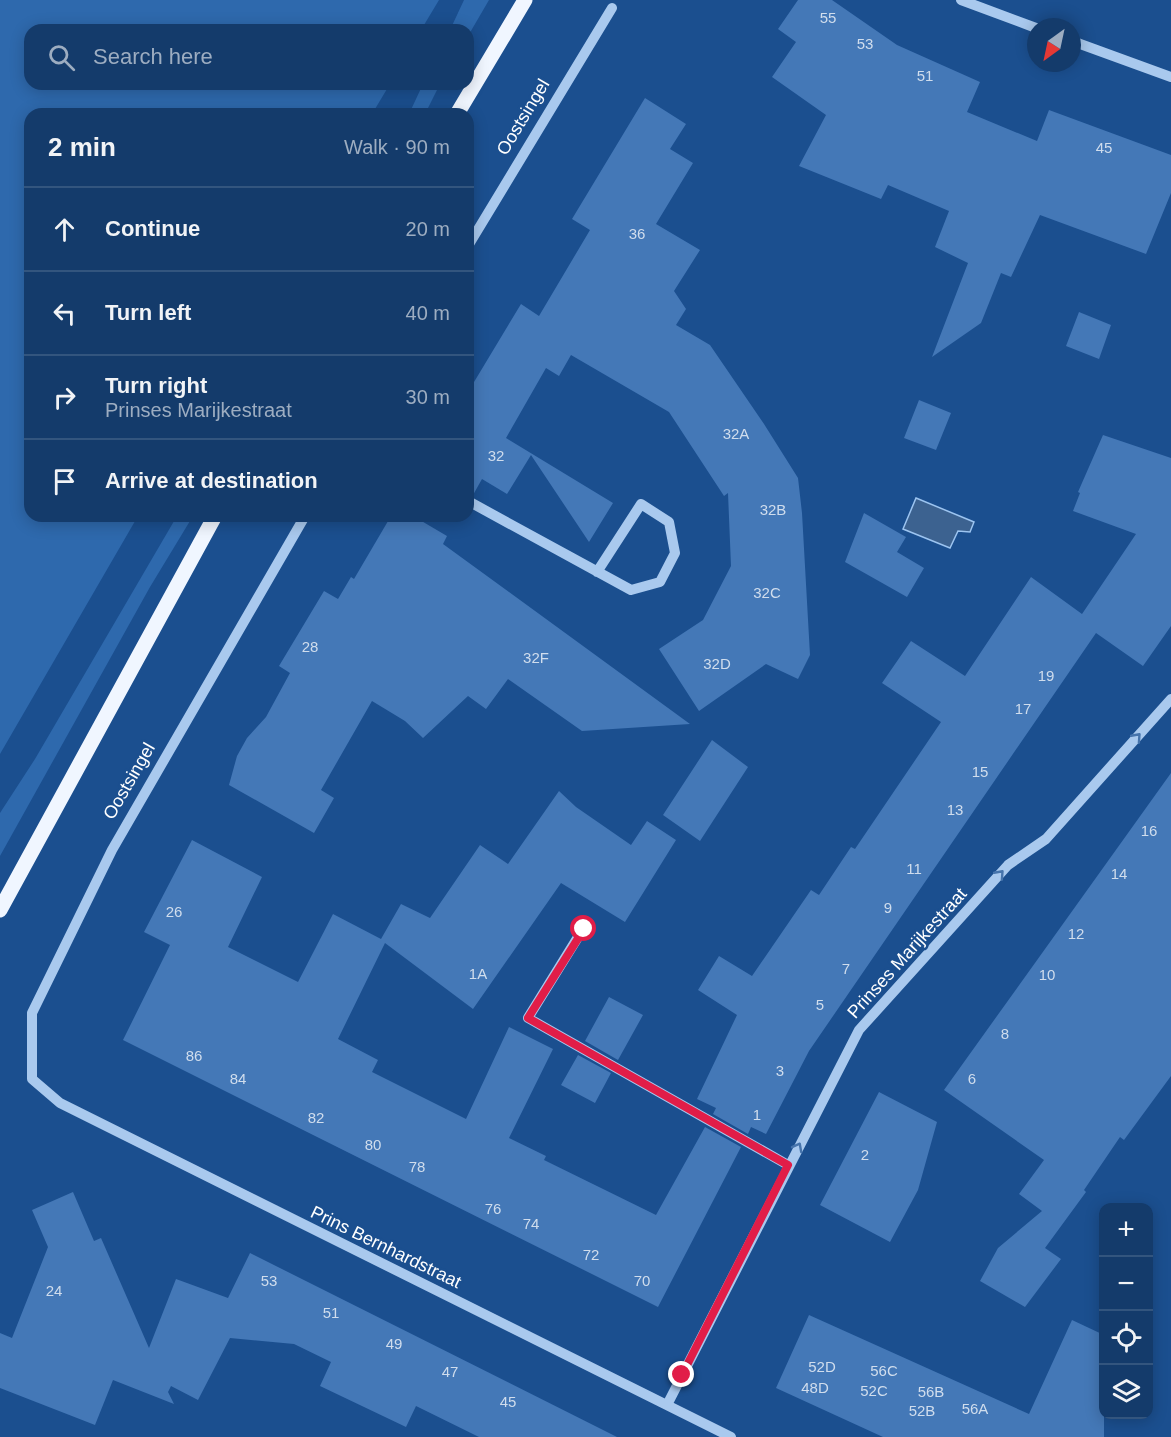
<!DOCTYPE html>
<meta charset="utf-8">
<style>
body{margin:0;font-family:Helvetica,sans-serif;background:#214673;color:#f1f3f6}
.controls{position:absolute;right:18px;bottom:18px;display:grid;overflow:hidden;border-radius:12px;box-shadow:0 3px 15px #0003}
.controls button{width:54px;height:54px;display:grid;place-items:center;padding:0;border:0;border-bottom:2px solid #33557e;background:#143b6b;color:#f1f3f6;font:30px sans-serif}
.compass{position:absolute;left:1027px;top:18px;width:54px;height:54px;border-radius:50%;background:#143b6b;box-shadow:0 3px 15px #0003;rotate:213deg}
.stop{position:absolute;width:18px;height:18px;margin:-14px;border:4px solid #e11d48;border-radius:50%;background:#fff}
.stop.end{background:#e11d48;border-color:#fff;box-shadow:0 2px 6px #0008}
.list{margin:0;padding:0;list-style:none}
h2{display:flex;justify-content:space-between;align-items:center;height:78px;margin:0;padding:0 24px;font-size:26px}
h2 small{font-size:20px;font-weight:400;color:#9dadc1}
.list li{display:grid;grid-template-columns:39px 1fr auto;gap:18px;align-items:center;box-sizing:border-box;height:84px;padding:0 24px;border-top:2px solid #33557e}
.list b{display:block;font-size:22px;white-space:nowrap}
.list p{margin:0;font-size:20px;white-space:nowrap;color:#9dadc1}
.list em{font-size:20px;font-style:normal;color:#9dadc1}
.icon{flex:none;width:33px;height:33px;fill:none;stroke:currentColor;stroke-width:2;stroke-linecap:round;stroke-linejoin:round}
.map{position:relative;flex:none;width:1171px;height:1437px;overflow:hidden}
.search{position:absolute;background:#143b6b;box-shadow:0 3px 15px #0003;left:24px;top:24px;width:450px;height:66px;display:flex;align-items:center;gap:15px;box-sizing:border-box;padding:0 21px;border-radius:18px;color:#9dadc1;font-size:22px}
.panel{position:absolute;background:#143b6b;box-shadow:0 3px 15px #0003;left:24px;top:108px;width:450px;height:414px;border-radius:18px}
.map>svg:first-child{display:block}
</style>
<div class="map">
<svg width="1171" height="1437" viewBox="0 0 1171 1437">
<rect width="100%" height="100%" fill="#1b4f8f"/>
<path fill="#2e69ad" d="M0,0H439L421,30H30V84H390L372,114H30V516H138L0,754Z
M464,0H489L468,36V30H450Z
M423,84H440L425,114H409Z
M177,516H193L150,587L0,856V813L35,759Z"/>
<path fill="#3c6290" stroke="#9cc4f0" stroke-width="1.5" d="M916,498L974,522L970,532L958,531L950,548L903,529Z"/>
<path fill="#4478b7" d="M798,0H832L897,45L980,82L967,112L1037,141L1049,110L1171,155V193L1146,254L1040,215L1011,277L1001,273L981,323L932,357L968,263L935,247L949,211L888,185L881,199L799,166L826,115L772,77L796,42L778,29Z
M645,98L686,124L670,149L693,163L656,224L700,250L674,291L686,309L676,325L710,345L764,424L798,478L802,513L810,655L798,679L766,664L699,711L659,649L703,620L731,566L728,493L724,496L669,412L571,355L559,376L546,368L506,438L613,503L589,542L531,455L507,494L482,479L473,495L468,494V392L521,304L539,316L590,230L572,219Z
M1079,312L1111,325L1099,359L1066,346Z
M919,400L951,413L936,450L904,438Z
M1103,435L1171,458V626L1143,666L1096,633L809,1051L766,1134L751,1127L748,1134L713,1114L716,1108L697,1099L737,1015L698,990L719,956L752,976L811,890L819,895L851,847L855,849L941,722L882,683L911,641L965,676L1031,577L1082,614L1136,534L1073,511L1080,493L1078,492Z
M864,513L906,537L897,552L924,568L907,597L845,562Z
M391,516H413L447,536L443,544L690,724L582,731L508,679L486,709L468,696L423,738L405,721L372,701L321,790L334,798L314,833L229,785L237,756L247,738L266,717L290,673L279,666L324,591L338,599L351,577L354,579Z
M712,740L748,767L700,841L663,815Z
M1171,773V1076L1124,1140L1120,1137L1084,1190L1086,1192L1045,1248L1061,1259L1025,1307L980,1281L998,1248L1042,1211L1019,1194L1044,1160L944,1090Z
M559,791L576,807L631,845L647,821L676,840L625,922L561,883L473,1009L385,943L338,1039L378,1060L372,1072L466,1119L509,1027L553,1049L509,1138L546,1156L544,1160L656,1215L705,1127L741,1147L658,1307L123,1040L170,945L144,932L192,840L262,877L228,947L298,982L333,914L381,939L401,904L430,918L480,845L508,864Z
M609,997L643,1015L618,1060L585,1041Z
M578,1055L611,1073L595,1103L561,1085Z
M879,1092L937,1122L918,1190L890,1242L820,1205Z
M73,1192L94,1241L101,1238L149,1348L176,1279L228,1298L250,1253L617,1437H479L416,1406L406,1427L320,1386L331,1362L294,1344L230,1338L198,1400L171,1386L168,1392L174,1404L113,1380L95,1425L0,1388V1333L12,1338L48,1247L32,1210Z
M809,1315L1029,1414L1072,1320L1104,1335V1437H883L776,1388Z"/>
<g fill="none" stroke-linecap="round" stroke-linejoin="round">
<path stroke="#a9c9ee" stroke-width="10" d="M961,0L1036,28
M1072,41L1171,77
M468,246L612,8
M468,501L631,590L660,582L675,553L669,522L641,504L597,572
M305,516L112,850L32,1013V1079L60,1103L731,1437
M583,929L528,1018L788,1165
M667,1405L859,1030L1008,865L1046,839L1171,699"/>
<path stroke="#f0f6ff" stroke-width="15" d="M457,114L525,0
M0,910L215,516"/>
</g>
<defs><path id="oneway-chevron" d="M-2-3.5L2.5 0L-2 3.5" fill="none" stroke-width="1.6" stroke-linecap="round" stroke-linejoin="round" transform="scale(1.5)"/></defs>
<g stroke="#4674ac">
<use href="#oneway-chevron" transform="translate(1137 737) rotate(-48)"/>
<use href="#oneway-chevron" transform="translate(1000 874) rotate(-48)"/>
<use href="#oneway-chevron" transform="translate(798 1147) rotate(-62)"/>
</g>
<g fill="none" stroke-linecap="round" stroke-linejoin="round">
<path stroke="#e11d48" stroke-width="8" d="M584,929L528,1018L788,1165L682,1375"/>
</g>
<g text-anchor="middle" stroke-width="5" stroke-linejoin="round" paint-order="stroke">
<g font-size="15" fill="#d0dded">
<text x="828" y="23">55</text>
<text x="865" y="49">53</text>
<text x="925" y="81">51</text>
<text x="1104" y="153">45</text>
<text x="637" y="239">36</text>
<text x="736" y="439">32A</text>
<text x="496" y="461">32</text>
<text x="773" y="515">32B</text>
<text x="767" y="598">32C</text>
<text x="310" y="652">28</text>
<text x="536" y="663">32F</text>
<text x="717" y="669">32D</text>
<text x="1046" y="681">19</text>
<text x="1023" y="714">17</text>
<text x="980" y="777">15</text>
<text x="955" y="815">13</text>
<text x="1149" y="836">16</text>
<text x="914" y="874">11</text>
<text x="1119" y="879">14</text>
<text x="888" y="913">9</text>
<text x="174" y="917">26</text>
<text x="1076" y="939">12</text>
<text x="846" y="974">7</text>
<text x="478" y="979">1A</text>
<text x="1047" y="980">10</text>
<text x="820" y="1010">5</text>
<text x="1005" y="1039">8</text>
<text x="194" y="1061">86</text>
<text x="780" y="1076">3</text>
<text x="238" y="1084">84</text>
<text x="972" y="1084">6</text>
<text x="757" y="1120">1</text>
<text x="316" y="1123">82</text>
<text x="373" y="1150">80</text>
<text x="865" y="1160">2</text>
<text x="417" y="1172">78</text>
<text x="493" y="1214">76</text>
<text x="531" y="1229">74</text>
<text x="591" y="1260">72</text>
<text x="269" y="1286">53</text>
<text x="642" y="1286">70</text>
<text x="54" y="1296">24</text>
<text x="331" y="1318">51</text>
<text x="394" y="1349">49</text>
<text x="822" y="1372">52D</text>
<text x="884" y="1376">56C</text>
<text x="450" y="1377">47</text>
<text x="815" y="1393">48D</text>
<text x="874" y="1396">52C</text>
<text x="931" y="1397">56B</text>
<text x="508" y="1407">45</text>
<text x="975" y="1414">56A</text>
<text x="922" y="1416">52B</text>
</g>
<g font-size="18" fill="#fff" stroke="#1b4f8f">
<text transform="translate(523 117) rotate(-59)" y="6">Oostsingel</text>
<text transform="translate(129 781) rotate(-60)" y="6">Oostsingel</text>
<text transform="translate(907 953) rotate(-48)" y="6">Prinses Marijkestraat</text>
<text transform="translate(386 1247) rotate(26)" y="6">Prins Bernhardstraat</text>
</g>
</g>
</svg>
<div class="controls">
<button>+</button>
<button>−</button>
<button><svg class="icon" aria-label="locate" viewBox="0 0 24 24"><circle cx="12" cy="12" r="6"/><path d="M12 2v4M12 18v4M2 12h4M18 12h4"/></svg></button>
<button><svg class="icon" aria-label="layers" viewBox="0 0 24 24"><path d="M12 4l9 5-9 5-9-5zM3 14l9 5 9-5"/></svg></button>
</div>
<svg class="compass" viewBox="-18 -18 36 36"><path d="M0-13l5 13h-10z" fill="#e53935"/><path d="M0 13l5-13h-10z" fill="#9dadc1"/></svg>
<div class="stop" style="left:584px;top:929px"></div>
<div class="stop end" style="left:682px;top:1375px"></div>
<div class="search"><svg class="icon" aria-label="search" viewBox="0 0 24 24"><circle cx="10" cy="10" r="6"/><path d="M15 15l6 6"/></svg>Search here</div>
<section class="panel">
<h2>2 min<small>Walk · 90 m</small></h2>
<ul class="list">
<li><svg class="icon" aria-label="ahead" viewBox="0 0 24 24"><path d="M12 20V5M6 11l6-6 6 6"/></svg><div><b>Continue</b></div><em>20 m</em></li>
<li><svg class="icon" aria-label="left" viewBox="0 0 24 24"><path d="M17 20v-9H6M10 6l-5 5 5 5"/></svg><div><b>Turn left</b></div><em>40 m</em></li>
<li><svg class="icon" aria-label="right" viewBox="0 0 24 24"><path d="M7 20v-9h11M14 6l5 5-5 5"/></svg><div><b>Turn right</b><p>Prinses Marijkestraat</p></div><em>30 m</em></li>
<li><svg class="icon" aria-label="arrive" viewBox="0 0 24 24"><path d="M6 21V4h12l-3 4 3 4H6"/></svg><div><b>Arrive at destination</b></div></li>
</ul>
</section>
</div>
